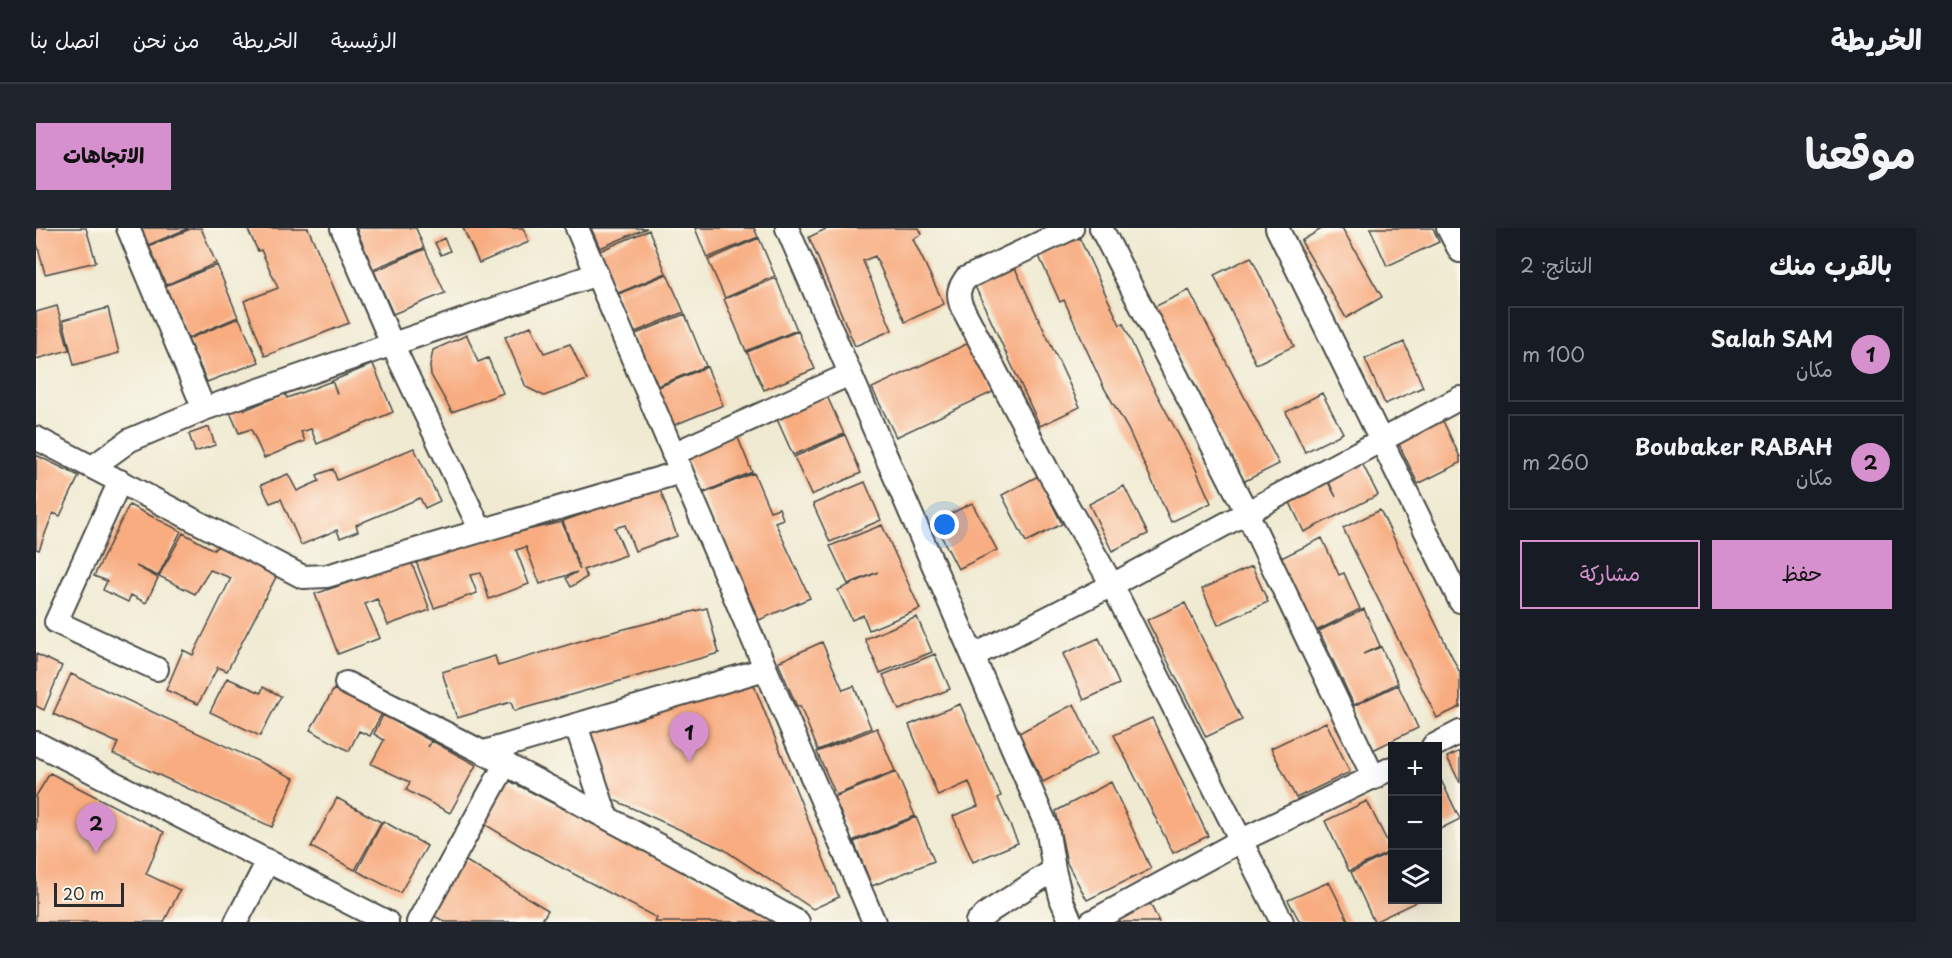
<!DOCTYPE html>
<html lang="ar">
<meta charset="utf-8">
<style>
body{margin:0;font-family:"Playpen Sans","Playpen Sans Arabic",sans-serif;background:#20242c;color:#f1f3f6;direction:rtl}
.controls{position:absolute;right:18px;bottom:18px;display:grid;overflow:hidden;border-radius:0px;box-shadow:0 6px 24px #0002}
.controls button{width:54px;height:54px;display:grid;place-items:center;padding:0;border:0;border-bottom:2px solid #363941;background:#171b24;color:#f1f3f6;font:30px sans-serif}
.scale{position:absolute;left:18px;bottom:15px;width:70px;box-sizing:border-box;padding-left:6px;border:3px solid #2b2b2b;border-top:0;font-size:16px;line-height:21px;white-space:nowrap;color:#2b2b2b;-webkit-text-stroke:4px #fbf7ec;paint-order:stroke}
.you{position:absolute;left:909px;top:297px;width:21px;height:21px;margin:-15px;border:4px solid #fff;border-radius:50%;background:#1a73e8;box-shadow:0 0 0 9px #1a73e833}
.badge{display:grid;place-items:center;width:39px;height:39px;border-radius:50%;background:#d690ce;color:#111;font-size:20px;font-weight:700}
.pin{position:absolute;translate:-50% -50px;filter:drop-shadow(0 2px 3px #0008)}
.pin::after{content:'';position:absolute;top:32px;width:21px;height:18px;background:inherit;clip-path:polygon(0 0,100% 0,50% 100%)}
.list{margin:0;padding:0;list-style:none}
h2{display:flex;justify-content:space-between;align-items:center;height:78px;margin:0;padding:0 24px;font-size:26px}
h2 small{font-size:20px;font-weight:400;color:#9ea1a6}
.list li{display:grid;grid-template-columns:39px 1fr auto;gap:18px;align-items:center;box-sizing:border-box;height:96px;margin:0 12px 12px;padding:0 12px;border:2px solid #363941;border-radius:0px}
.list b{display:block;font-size:22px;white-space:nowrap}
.list p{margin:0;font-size:20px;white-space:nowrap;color:#9ea1a6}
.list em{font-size:20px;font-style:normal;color:#9ea1a6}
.actions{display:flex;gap:12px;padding:18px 24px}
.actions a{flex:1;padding:14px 0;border:2px solid #d690ce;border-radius:0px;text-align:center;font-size:21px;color:#d690ce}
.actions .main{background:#d690ce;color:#111}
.icon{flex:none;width:33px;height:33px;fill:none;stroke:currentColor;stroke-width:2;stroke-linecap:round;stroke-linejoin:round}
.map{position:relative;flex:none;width:1424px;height:694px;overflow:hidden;direction:ltr;border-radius:0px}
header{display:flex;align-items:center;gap:36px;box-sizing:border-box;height:84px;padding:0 30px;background:#171b24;border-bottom:2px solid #363941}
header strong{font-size:28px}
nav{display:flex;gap:33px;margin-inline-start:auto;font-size:21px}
.intro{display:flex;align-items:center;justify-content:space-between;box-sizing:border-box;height:144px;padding:0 36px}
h1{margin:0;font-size:42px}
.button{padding:15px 27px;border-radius:0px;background:#d690ce;color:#111;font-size:21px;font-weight:700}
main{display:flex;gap:36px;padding:0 36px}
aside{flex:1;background:#171b24;border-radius:0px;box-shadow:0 6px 24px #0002}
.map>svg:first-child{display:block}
</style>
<header>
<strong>الخريطة</strong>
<nav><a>الرئيسية</a><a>الخريطة</a><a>من نحن</a><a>اتصل بنا</a></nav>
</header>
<div class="intro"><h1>موقعنا</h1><a class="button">الاتجاهات</a></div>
<main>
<aside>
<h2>بالقرب منك<small>النتائج: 2</small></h2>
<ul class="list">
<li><span class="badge">1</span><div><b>Salah SAM</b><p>مكان</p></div><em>100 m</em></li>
<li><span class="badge">2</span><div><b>Boubaker RABAH</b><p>مكان</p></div><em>260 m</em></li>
</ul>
<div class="actions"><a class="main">حفظ</a><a>مشاركة</a></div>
</aside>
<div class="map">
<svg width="1424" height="694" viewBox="0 0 1424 694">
<rect width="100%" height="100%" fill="#fbf7ec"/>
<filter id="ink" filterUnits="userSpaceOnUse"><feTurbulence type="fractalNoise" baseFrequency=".0167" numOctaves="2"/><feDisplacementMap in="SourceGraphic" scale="12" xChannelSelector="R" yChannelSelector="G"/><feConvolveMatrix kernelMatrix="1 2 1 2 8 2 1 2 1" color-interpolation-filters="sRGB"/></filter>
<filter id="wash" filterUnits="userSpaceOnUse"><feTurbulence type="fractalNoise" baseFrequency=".008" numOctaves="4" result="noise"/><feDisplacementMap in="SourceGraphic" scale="24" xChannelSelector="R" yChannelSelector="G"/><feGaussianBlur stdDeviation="1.35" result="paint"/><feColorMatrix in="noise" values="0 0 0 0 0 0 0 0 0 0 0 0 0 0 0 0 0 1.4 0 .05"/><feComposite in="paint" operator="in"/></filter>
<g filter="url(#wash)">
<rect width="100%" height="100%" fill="#efead1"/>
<g id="blocks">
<path fill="#f8ac80" d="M0,0H50L60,34L9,46L0,12Z
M106,0H153L112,17Z
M157,0H165L180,35L130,57L113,18Z
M211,0H272L313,95L229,128L208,73L242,60L225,22L222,23Z
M320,0H380L388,20L337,41Z
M427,0H487L493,14L443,35Z
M555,0H611L564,20Z
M659,0H718L722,9L671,30Z
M792,0H883L886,6L877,11L908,76L869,94L839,28L827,33L856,102L819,118L773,9Z
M1287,0H1306L1346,69L1310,90L1265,13Z
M1334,0H1397L1403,14L1351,38Z
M613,2L630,45L580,66L563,23Z
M1043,9L1084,97L1087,95L1108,142L1154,228L1175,275L1135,294L1092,201L1067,158L1028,72L1024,74L1002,26Z
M408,10L414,23L405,27L399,15Z
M723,10L739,48L689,70L672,32Z
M389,21L409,65L357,86L338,43Z
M1215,29L1258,118L1220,136L1178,47Z
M181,37L202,89L152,110L129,58Z
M978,38L1044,179L1004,198L938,56Z
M631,46L648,84L597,105L580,67Z
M740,50L761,102L710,123L688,71Z
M1153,62L1243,236L1207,254L1118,79Z
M21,78L33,122L0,131V84Z
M72,80L83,125L38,137L27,92Z
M649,86L670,138L619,159L597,107Z
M203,90L223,134L171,154L152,111Z
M495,98L508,125L534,116L551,152L508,168L490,159L469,109Z
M762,103L779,141L728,162L711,124Z
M431,107L442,134L452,130L467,165L416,184L395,147L394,138L397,122Z
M935,114L959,163L860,209L836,160Z
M1368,114L1387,159L1349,176L1329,131Z
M337,136L357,184L281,216L275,201L265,204L269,213L228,230L215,201L203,205L193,182L207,176L209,182L249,165L251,170L296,153L301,166L296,153Z
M671,139L687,177L636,198L620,160Z
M1286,165L1307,205L1269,224L1250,184Z
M791,168L808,206L757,227L740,189Z
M1406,191L1424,229V235L1382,256L1361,212Z
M173,199L179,217L159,224L153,206Z
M700,205L716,244L666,265L649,227Z
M809,207L825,245L775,267L758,229Z
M378,220L404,273L389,280L384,270L320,297L322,303L304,310L301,302L265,317L245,271L234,275L225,257L252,246L261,263L283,253L281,247L297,241L301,252Z
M0,227L43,248L24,288L17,285L3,322L0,321Z
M1324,231L1342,267L1268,304L1251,268L1289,249L1300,269L1290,248Z
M718,245L734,283L743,280L747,291L739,294L774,370L723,392L666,266Z
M1002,248L1026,296L990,314L966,267Z
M829,254L845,292L794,314L777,276Z
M1088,258L1112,306L1076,323L1053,276Z
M623,259L641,308L599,323L589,297L579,300L590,327L547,342L551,349L535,359L530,350L541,344L504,356L490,319L480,322L493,356L453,371L445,345L434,347L441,365L398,380L379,331L422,318L526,294L544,342L527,293Z
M936,275L961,322L922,341L898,294Z
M93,277L145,303L122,348L100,338L122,350L110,375L95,367L92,374L67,362L71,353L58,348Z
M1344,282L1424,445V479L1401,490L1307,300Z
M846,297L884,381L833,402L827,387L816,392L802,362L842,344L812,356L794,318Z
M147,305L178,322L181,318L241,347L191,443L182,439L162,476L130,462L147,422L157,427L195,350L174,342L159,366L123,348Z
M1286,310L1303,347L1308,345L1324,381L1280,403L1263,366L1258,369L1241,332Z
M375,333L394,382L352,397L341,371L329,376L344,410L302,426L279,366Z
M1216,338L1232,374L1182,397L1166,361Z
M1149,375L1206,492L1170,509L1111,392Z
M671,380L683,425L478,483L475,474L421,490L406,444L459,428L462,438L561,408Z
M1328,381L1344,418L1327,426L1345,419L1362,455L1318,477L1283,403Z
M881,389L896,424L844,445L829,411Z
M1063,410L1083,456L1048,472L1027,426Z
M786,414L807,462L818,458L835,500L782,522L764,478L761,479L742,434Z
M0,426L26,438L8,482L0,478Z
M899,426L914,461L863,482L847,447Z
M35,446L258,550L236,599L77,526L82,515L17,486Z
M191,450L225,465L227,459L245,468L224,508L174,484Z
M715,450L803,669L777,681L687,621L569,568L547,500Z
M1362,457L1382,500L1337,522L1317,478Z
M298,461L346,485L334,508L323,503L313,523L274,502Z
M924,476L965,568L962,570L982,615L937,634L917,588L942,578L933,554L902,568L873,497Z
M1038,476L1062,525L1007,554L983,505Z
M347,487L395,513L392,519L396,513L440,537L414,585L370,562L374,554L335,536L348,512L338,506Z
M1116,490L1172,608L1137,625L1078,507Z
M1290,494L1314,544L1260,570L1235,520Z
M841,500L859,543L800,567L781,524Z
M1424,523V555L1411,529Z
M860,544L879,588L816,613L798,569Z
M14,545L128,604L110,646L144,662L128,694H0V568Z
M1402,546L1424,591L1402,602Z
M468,550L648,643L742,694H619L621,690L485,618L445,594Z
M1075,554L1115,641L1051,672L1031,635L1020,583Z
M301,570L345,594L319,642L275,619Z
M1331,573L1356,623L1313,643L1289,593Z
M880,589L898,633L836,658L818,614Z
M347,593L391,618L364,665L321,643Z
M1356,624V672H1379L1380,674L1338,694L1315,644Z
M425,630L512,682L505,694H409L393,685Z
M1293,654L1313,694H1264L1252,672Z
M1112,671L1123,694H1068Z"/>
</g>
</g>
<g filter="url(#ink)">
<use href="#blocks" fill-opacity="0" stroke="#484844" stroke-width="1.5"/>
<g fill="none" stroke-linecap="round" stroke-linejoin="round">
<g stroke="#484844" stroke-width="26">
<path id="street" d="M92,0L168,181
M306,0L357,118L445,303
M541,0L838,694
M751,0L1011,599L1018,642L954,683L941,694
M1036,0L930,50C923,60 921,65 925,77L1012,243L1076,357L1246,694
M1065,0L1211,285L1338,550
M1241,0L1424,373
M1412,0L1424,23
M0,210L267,349L291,348L645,244
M637,226L814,146
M58,238L94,212L168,181L561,46
M84,253L20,394L121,441
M937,428L1076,357L1424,170
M310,455C463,531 613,611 762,694
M540,497L570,588
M0,515L351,694
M1397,518L1424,504
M448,524L729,441
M1018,642L1026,673L1035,694
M200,694L232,633
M382,694L470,535
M1055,694L1204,613L1356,540"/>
</g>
<use href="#street" stroke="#fff" stroke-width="22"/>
</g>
</g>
</svg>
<div class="controls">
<button>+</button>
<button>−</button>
<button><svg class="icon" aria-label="layers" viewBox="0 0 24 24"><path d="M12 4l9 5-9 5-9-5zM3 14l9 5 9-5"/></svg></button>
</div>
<div class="scale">20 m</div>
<div class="you"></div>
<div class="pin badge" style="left:653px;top:534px">1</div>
<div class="pin badge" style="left:60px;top:625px">2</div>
</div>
</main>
